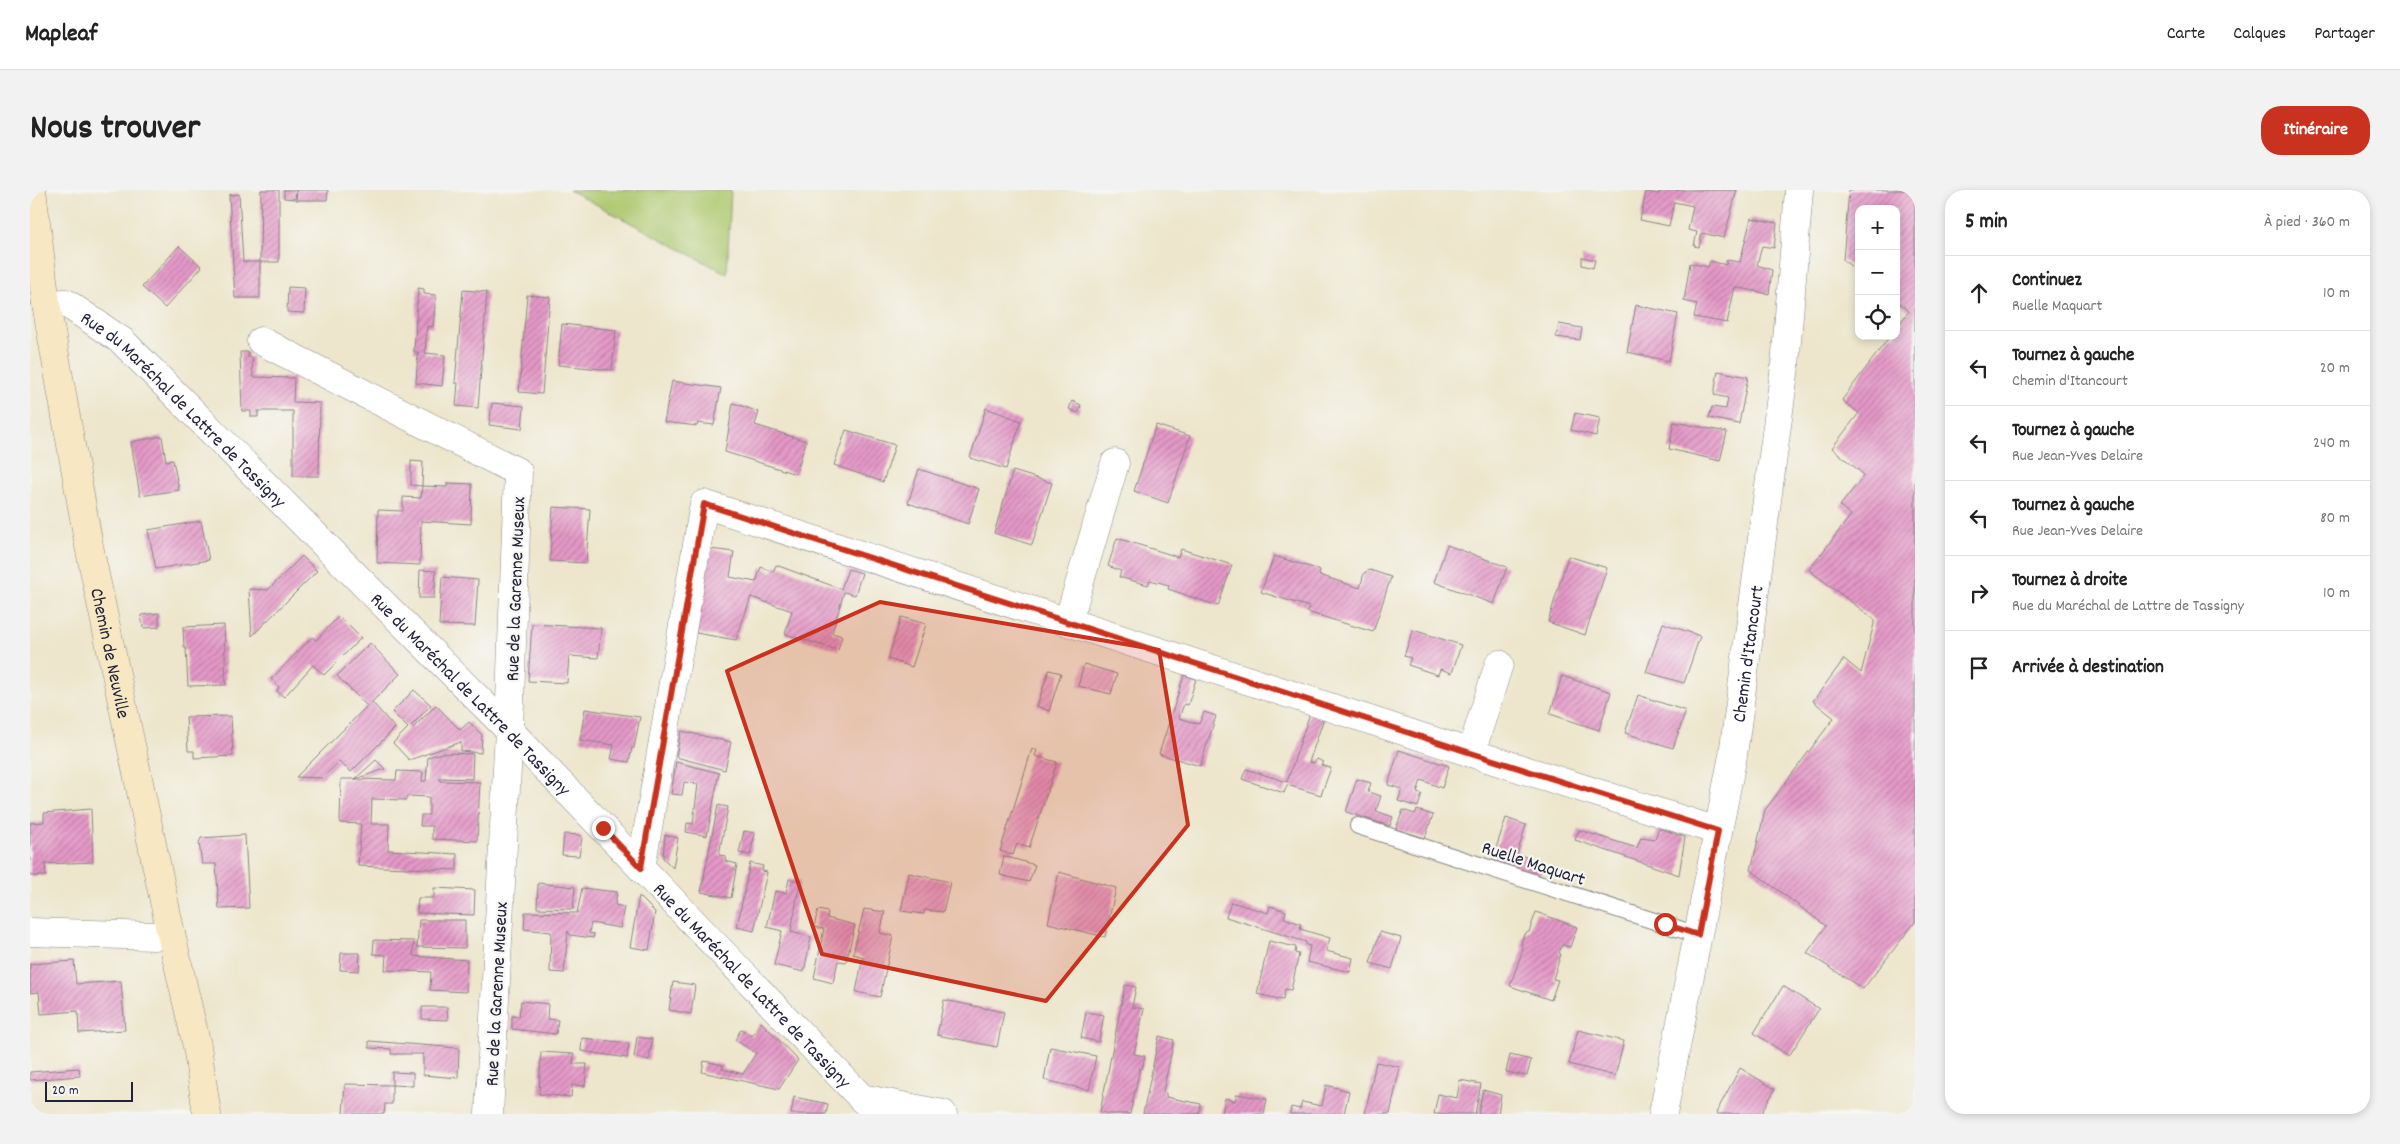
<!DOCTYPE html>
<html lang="fr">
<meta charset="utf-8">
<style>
body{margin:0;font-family:Dekko,sans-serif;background:#f2f2f2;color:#222}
.controls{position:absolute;right:15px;top:15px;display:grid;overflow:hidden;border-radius:10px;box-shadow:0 2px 8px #0003}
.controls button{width:45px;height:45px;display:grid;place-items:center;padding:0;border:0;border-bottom:1px solid #e0e0e0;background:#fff;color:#222;font:25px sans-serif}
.scale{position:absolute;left:15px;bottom:12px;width:88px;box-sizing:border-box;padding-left:5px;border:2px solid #22223b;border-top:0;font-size:14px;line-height:18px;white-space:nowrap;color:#22223b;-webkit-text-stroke:4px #f6f6f2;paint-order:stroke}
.stop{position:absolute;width:15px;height:15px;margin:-11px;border:4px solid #c8321e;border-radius:50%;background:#fff}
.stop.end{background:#c8321e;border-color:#fff;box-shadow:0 1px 5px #0008}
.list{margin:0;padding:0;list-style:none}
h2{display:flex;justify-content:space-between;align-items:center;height:65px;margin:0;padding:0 20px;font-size:21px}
h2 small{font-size:16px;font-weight:400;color:#767676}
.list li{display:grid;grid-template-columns:32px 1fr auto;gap:15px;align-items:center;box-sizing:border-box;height:75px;padding:0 20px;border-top:1px solid #e0e0e0}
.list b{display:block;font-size:19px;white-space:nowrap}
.list p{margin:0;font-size:16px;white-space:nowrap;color:#767676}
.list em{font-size:16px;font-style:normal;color:#767676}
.icon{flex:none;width:28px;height:28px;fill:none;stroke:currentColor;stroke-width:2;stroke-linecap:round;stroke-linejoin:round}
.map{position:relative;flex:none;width:1885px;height:924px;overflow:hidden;border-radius:20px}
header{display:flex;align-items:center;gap:30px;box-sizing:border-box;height:70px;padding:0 25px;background:#fff;border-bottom:1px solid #e0e0e0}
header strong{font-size:24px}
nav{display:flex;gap:28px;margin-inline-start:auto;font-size:18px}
.intro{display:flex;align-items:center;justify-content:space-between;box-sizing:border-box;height:120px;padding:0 30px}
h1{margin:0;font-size:35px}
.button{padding:12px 22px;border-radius:20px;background:#c8321e;color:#fff;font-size:18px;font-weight:700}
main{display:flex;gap:30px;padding:0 30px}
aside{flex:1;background:#fff;border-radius:20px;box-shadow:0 2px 8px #0003}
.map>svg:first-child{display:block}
</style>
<header>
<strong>Mapleaf</strong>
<nav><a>Carte</a><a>Calques</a><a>Partager</a></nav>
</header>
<div class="intro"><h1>Nous trouver</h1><a class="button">Itinéraire</a></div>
<main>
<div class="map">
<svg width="1885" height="924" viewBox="0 0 1885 924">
<defs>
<pattern id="building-hatch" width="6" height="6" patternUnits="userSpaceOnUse" patternTransform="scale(1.25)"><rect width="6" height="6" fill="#e599c7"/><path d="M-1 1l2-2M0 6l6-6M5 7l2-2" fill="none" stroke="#b97ca3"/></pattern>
</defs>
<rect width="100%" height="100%" fill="#f6f6f2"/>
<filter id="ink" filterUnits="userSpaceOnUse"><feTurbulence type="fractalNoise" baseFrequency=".02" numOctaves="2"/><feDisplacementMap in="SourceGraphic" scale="10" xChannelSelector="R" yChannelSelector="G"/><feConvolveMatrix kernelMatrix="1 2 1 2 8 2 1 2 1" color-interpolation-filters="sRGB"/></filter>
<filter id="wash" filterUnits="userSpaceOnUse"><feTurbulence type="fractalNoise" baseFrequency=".0096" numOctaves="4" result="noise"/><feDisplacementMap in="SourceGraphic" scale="20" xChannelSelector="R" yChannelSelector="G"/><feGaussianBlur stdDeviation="1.12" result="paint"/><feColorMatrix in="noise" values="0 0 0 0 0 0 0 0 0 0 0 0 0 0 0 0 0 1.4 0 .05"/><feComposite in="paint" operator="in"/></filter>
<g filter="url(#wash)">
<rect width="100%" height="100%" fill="#ede6cc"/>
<path fill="#aec970" stroke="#687656" d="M539,0H701L697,84Z"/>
<g id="blocks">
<path fill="url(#building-hatch)" d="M231,0H249V72H230V108H205L199,5L209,4L213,72H230Z
M254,0H266L265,9L254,8Z
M267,0H298L297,10H266Z
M1630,0H1707L1694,48L1672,43L1669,57L1664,56L1667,42L1658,40L1663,16L1644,12L1639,36L1610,30L1616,2L1629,4Z
M1819,0H1885V732L1833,799L1777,763L1796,736L1721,680L1735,620L1804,528L1783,511L1814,469L1831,483L1845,430L1779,380L1821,325L1810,316L1834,285L1802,258L1829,223L1812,210L1860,146H1866V138L1879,121L1870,113L1866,117V19H1829V82L1813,70Z
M1721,28L1747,33L1744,58L1732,56L1727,75L1742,80L1739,104L1705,97L1697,133L1664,127L1667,114L1654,111L1660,73L1678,77L1680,71L1696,75L1697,70L1710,72Z
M149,56L172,77L135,118L112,97Z
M1552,67L1565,70L1563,78L1552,75Z
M258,97L275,98L274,123L257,122Z
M388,98L394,99V104L406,105L403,137L397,136L395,163L415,165L412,196L386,193L388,162H384Z
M433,100L457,102L448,218L426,216L428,193H425Z
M497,105L520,107L512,204L489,202Z
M1606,115L1648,124L1639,171L1597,162Z
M532,134L586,140L582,180L528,175Z
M1529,134L1552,138L1550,150L1526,147Z
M210,162H218V167H222L223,187L264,188L263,212L290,213L289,286H263V221H228V227H221V221H212Z
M1688,181L1718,187L1709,234L1679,228L1682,217L1696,219L1698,208L1684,205Z
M642,191L691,198L684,235L668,233L667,236L634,232Z
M1042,211L1051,215L1048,223L1039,219Z
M462,213L494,216L492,239L459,235Z
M703,213L729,222L725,235L776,251L766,284L695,262Z
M956,218L991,231L976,279L940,268Z
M1545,223L1570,228L1566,246L1541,240Z
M1644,232L1697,242L1690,271L1639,259Z
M1126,235L1160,246L1138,313L1104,301Z
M816,240L865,255L853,292L804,275Z
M132,246L136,271L143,270L149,300L110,306L101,252Z
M381,271L393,272L392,296L381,295Z
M889,279L949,299L938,334L878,313Z
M983,281L1022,293L1002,355L964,343Z
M417,293L442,294L441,334L391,331L390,375L347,373L348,320L373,321V307L391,308L392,296L417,297Z
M523,317L560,319L556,373L520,371Z
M171,331L179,370L126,379L118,340Z
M1087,348L1148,367L1151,359L1202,375L1188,416L1138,399L1139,395L1120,390L1118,395L1089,387L1091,381L1078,376Z
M1417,355L1477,377L1464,414L1404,392Z
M680,359L704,362L700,387L726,392L731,377L743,382L746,375L811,399L818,379L832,383L825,405L814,402L802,443L812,446L808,460L755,444L762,421L721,407L706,450L666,443Z
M272,366L287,381L222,446L219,399L238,400Z
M1244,366L1290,380L1289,385L1330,398L1334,383L1340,380L1361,387L1343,442L1277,422L1279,417L1231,402Z
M1538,366L1577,378L1555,445L1518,432Z
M390,380L406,381L404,408H389Z
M412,387L448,390L445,436L409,435Z
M129,423V437L113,438L111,425Z
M309,426L331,448L294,485L283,475L254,507L247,501L249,497L241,489L282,447L286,450Z
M871,427L896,434L882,477L858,469Z
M1633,433L1670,446L1654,493L1616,482Z
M502,434L571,438L568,468L539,466L537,493L498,491Z
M194,435L196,495L158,496L156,458H154L153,437Z
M1383,440L1431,455L1422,483L1410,479L1408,485L1378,475L1381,468L1374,466Z
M340,453L370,484L342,512L365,538L321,582L309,572L292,588L266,587L337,516L307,486Z
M1054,474L1087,484L1081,504L1048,496Z
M1019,480L1031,483L1019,521L1007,516Z
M1154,485L1166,489L1158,515L1154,514L1149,528L1169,534L1174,522L1186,526L1170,576L1129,564Z
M1532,486L1581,502L1569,540L1520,524Z
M384,500L401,515L381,536L383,538L406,515L430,540L439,532L452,545L451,563L431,561V552L379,570L363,553L378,538L362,522Z
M1608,505L1656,521L1643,558L1595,543Z
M555,519L610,527L604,558H602L599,572L581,569L584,555L550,550Z
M1280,523L1294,528L1279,572L1284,573L1287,569L1293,572L1291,575L1301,578L1291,605L1257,595L1254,603L1212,589L1216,579L1257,592Z
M201,526L203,566L164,568V561H158L156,527Z
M651,541L701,552L695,580L646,567Z
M1002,559L1007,560L1005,566L1027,572L999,658L987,654L983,665L970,661Z
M1369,560L1419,576L1412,598L1391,590L1387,603L1392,604L1388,617L1368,611L1372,599L1358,595Z
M412,563L443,564L442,589L410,588V591L450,592L447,651L402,649V636H390L391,625H399V607L377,606L376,610L342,609L341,634H359L358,660L427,664V680L328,676L331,634L310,633L311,589H325L346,570L355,579L325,589L366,590L367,581L393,582L392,591H396L398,567Z
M646,572L689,583L677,646L656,642L657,633L663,634L668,594L654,592L652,605L641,604Z
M1327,589L1341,593L1338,602L1351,606L1346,621L1363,627L1360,636L1316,622Z
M688,615L698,617L689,665L696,666L695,671L707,674L701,708L671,702Z
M61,619L63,672L15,674L16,686H0V633L14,632V623Z
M1373,620L1385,624L1387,620L1403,625L1395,648L1366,639Z
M1476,628L1496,635L1487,664L1513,673L1509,686L1462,670Z
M1632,639L1655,647L1649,685L1545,650L1549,640L1607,658L1611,647L1625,649L1628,640Z
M714,641L725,643L720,665L709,663Z
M534,644L549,645L552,648L549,666L532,665Z
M215,645L219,718L189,719L186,674H172L169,653L171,648Z
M635,645L648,648L643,678L633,668Z
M974,666L1005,675L999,692L970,685Z
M720,673L733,676L732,681L737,682L724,741L707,737Z
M1029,682L1086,698L1075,747L1018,733Z
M879,683L920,692L913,722L895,720L894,724L871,721Z
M759,689L770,691L761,742L781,747L774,782L744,775L752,741L737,737L745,701L756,703Z
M508,693L545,697L543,719L507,718Z
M404,698L445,700L444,725L387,723L388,708H404Z
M552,698L587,702L585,715L594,717L590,738L561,733L559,743L564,744L563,748L540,745L538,741L534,783L520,782L521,742L494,739L495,722L547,723Z
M609,706L625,722L619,760L600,757Z
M1201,712L1238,723L1240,716L1256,721L1254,728L1271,734L1270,739L1300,748L1296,761L1323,768L1320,782L1277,772L1280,756L1276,755V752L1196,727Z
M834,719L855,722L850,743L863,746L850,807L826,802L833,767L823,764Z
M788,720L798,722L797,728L825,735L816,772L808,771L803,793L784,788L794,739L784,737Z
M1506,722L1547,737L1540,757L1532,755L1529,763L1531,764L1523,789L1528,790L1521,810L1480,796L1493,759L1491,754L1494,744L1499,742Z
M389,730H435V758L387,757Z
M1350,742L1371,748L1362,779L1340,773Z
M344,750L384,751L383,766L437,770L436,802L400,800L401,782L355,780L356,765L343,764Z
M1239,751L1266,757L1265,763L1269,764L1261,800L1255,799L1253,810L1227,804Z
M311,763H330L329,781L310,780Z
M44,771L46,794L91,791L95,840L49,843L48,821L11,824L9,802L0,803V774Z
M643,792L665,795L661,824L639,820Z
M1095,795L1106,797L1102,817L1114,819L1104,864L1115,866L1112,879L1110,878L1100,924H1081L1070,922Z
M1753,796L1789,819L1759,866L1724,843Z
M914,810L974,822L967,857L907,845Z
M491,811L518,814L517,829L528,830L526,844L482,839V826L489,827Z
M392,817H417L418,830L392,829Z
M1056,822L1074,825L1069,852L1051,848Z
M731,832L768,870L749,899L672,882L674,871L693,875L692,879L713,884L726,863L705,850L711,839L722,846Z
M1548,840L1594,851L1585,886L1539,874Z
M1129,846L1144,850L1133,902L1136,903V907L1171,914L1169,924H1113Z
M607,847L622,849L619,870L604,867Z
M552,848L599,853L597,868L551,861Z
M339,851L429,858L428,888L393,885V864H361V859L339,858Z
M1020,857L1066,866L1059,900L1014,890Z
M511,862L544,864L543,874H557L555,896L542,895L541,907L509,904Z
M1480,865L1501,870L1497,886L1476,882Z
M1346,872L1370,877L1360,924H1335Z
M49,878L50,886L0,890V882Z
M1710,878L1745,899L1731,924H1688L1686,923Z
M362,882L383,883V896L362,895Z
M1430,890L1451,894L1445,924H1404L1408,904L1427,908Z
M315,894L362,895V914H355L354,924H313Z
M1296,895L1319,901L1314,924H1260L1261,917L1270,919L1272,912L1292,916Z
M1453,900L1471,905L1468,924H1448Z
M1207,904L1237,909L1234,924H1192L1195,908L1205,911Z
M764,907L798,914L796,924H761Z"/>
</g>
</g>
<g filter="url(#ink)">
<use href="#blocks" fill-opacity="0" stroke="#888484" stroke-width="1"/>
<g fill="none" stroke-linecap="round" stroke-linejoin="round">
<g stroke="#888484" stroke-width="18">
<path id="service" d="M1328,636L1668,745"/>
</g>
<g stroke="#888484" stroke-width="29">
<g id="minor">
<path id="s1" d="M16,114L36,113L92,151L479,540L847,924"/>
<path d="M231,151L488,282L479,540L459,924"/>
<path d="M1038,432L1085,273"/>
<path d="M1441,563L1469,474"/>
<path d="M611,678L674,314L1441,563L1688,641"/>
<path d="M0,742L124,746L141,744"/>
<path d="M831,908L913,924"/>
<path id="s2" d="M1633,924L1703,565L1755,176L1769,0"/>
</g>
</g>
<g stroke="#888484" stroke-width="29">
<g id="secondary">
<path id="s3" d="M2,0L16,114L59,356L141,744L167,856L177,924"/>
</g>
</g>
<use href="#service" stroke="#fff" stroke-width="16"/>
<use href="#minor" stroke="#fff" stroke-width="28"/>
<use href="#secondary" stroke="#f7e8c3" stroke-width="28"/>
</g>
</g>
<g fill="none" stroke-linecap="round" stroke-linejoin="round" filter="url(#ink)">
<path stroke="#c8321e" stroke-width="6" d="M573,638L611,678L674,314L1441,563L1688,641L1668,745L1635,734"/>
</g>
<path fill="#c8321e" fill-opacity="0.2" stroke="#c8321e" stroke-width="4" stroke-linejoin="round" d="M850,412L1129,460L1158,635L1016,811L792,764L697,481Z"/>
<g text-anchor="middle" stroke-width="4.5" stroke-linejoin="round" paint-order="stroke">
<g font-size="19" fill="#22223b" stroke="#f6f6f2">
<text dy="7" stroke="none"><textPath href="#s1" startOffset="179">Rue du Maréchal de Lattre de Tassigny</textPath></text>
<text transform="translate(484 399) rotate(-88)" y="7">Rue de la Garenne Museux</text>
<text dy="7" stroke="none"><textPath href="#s3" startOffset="470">Chemin de Neuville</textPath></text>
<text dy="7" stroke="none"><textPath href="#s2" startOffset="468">Chemin d'Itancourt</textPath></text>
<text dy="7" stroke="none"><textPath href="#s1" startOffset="584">Rue du Maréchal de Lattre de Tassigny</textPath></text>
<text transform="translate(1504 672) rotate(18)" y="7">Ruelle Maquart</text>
<text dy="7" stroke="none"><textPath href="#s1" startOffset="989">Rue du Maréchal de Lattre de Tassigny</textPath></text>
<text transform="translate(465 804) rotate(-87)" y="7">Rue de la Garenne Museux</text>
</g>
</g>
</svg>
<div class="controls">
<button>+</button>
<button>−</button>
<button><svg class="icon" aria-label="locate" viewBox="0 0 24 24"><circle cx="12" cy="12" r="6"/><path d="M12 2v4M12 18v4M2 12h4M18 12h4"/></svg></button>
</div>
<div class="scale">20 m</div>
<div class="stop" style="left:1635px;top:734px"></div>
<div class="stop end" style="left:573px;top:638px"></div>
</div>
<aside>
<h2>5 min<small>À pied · 360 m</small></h2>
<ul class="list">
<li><svg class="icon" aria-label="ahead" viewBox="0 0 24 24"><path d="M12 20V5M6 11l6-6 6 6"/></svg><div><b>Continuez</b><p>Ruelle Maquart</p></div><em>10 m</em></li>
<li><svg class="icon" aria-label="left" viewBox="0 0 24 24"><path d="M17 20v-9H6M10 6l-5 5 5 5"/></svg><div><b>Tournez à gauche</b><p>Chemin d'Itancourt</p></div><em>20 m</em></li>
<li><svg class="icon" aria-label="left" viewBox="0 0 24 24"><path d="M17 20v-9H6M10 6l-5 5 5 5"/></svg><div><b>Tournez à gauche</b><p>Rue Jean-Yves Delaire</p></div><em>240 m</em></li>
<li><svg class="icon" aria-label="left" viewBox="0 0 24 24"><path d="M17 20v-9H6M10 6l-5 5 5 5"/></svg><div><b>Tournez à gauche</b><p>Rue Jean-Yves Delaire</p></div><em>80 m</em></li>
<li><svg class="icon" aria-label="right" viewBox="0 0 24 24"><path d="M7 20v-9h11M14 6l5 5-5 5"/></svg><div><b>Tournez à droite</b><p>Rue du Maréchal de Lattre de Tassigny</p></div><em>10 m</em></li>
<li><svg class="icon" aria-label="arrive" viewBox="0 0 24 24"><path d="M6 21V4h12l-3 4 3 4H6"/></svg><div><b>Arrivée à destination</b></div></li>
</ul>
</aside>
</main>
